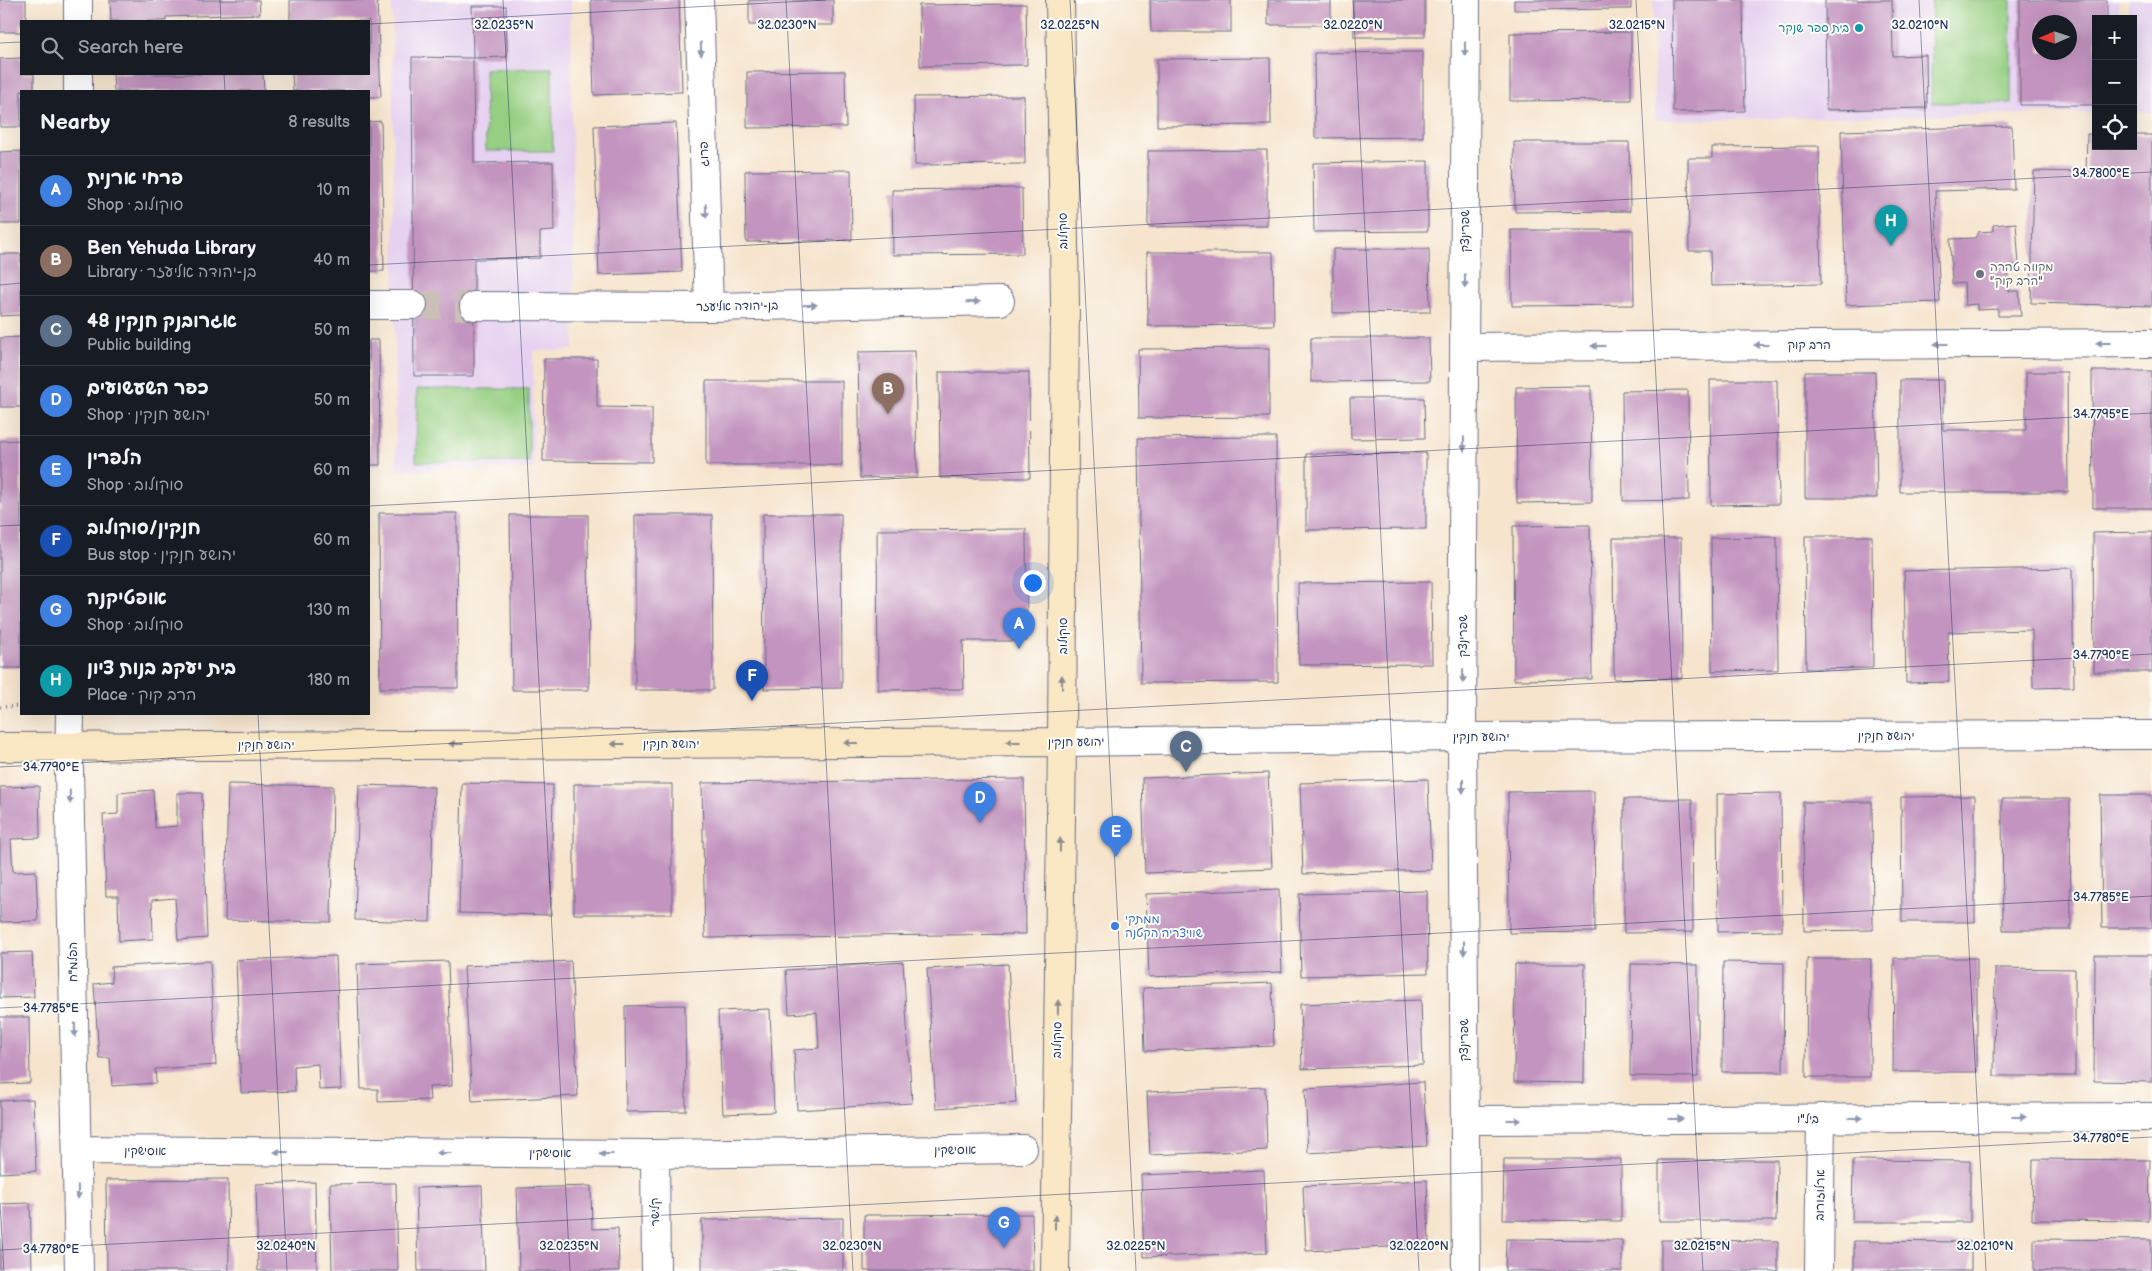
<!DOCTYPE html>
<meta charset="utf-8">
<style>
body{margin:0;font-family:"Balsamiq Sans","Playpen Sans Hebrew",sans-serif;background:#242831;color:#f1f3f6}
.controls{position:absolute;right:15px;top:15px;display:grid;overflow:hidden;border-radius:0px;box-shadow:0 5px 20px #0002}
.controls button{width:45px;height:45px;display:grid;place-items:center;padding:0;border:0;border-bottom:1px solid #363941;background:#171b24;color:#f1f3f6;font:25px sans-serif}
.compass{position:absolute;left:2032px;top:15px;width:45px;height:45px;border-radius:50%;background:#171b24;box-shadow:0 5px 20px #0002;rotate:267deg}
.you{position:absolute;left:1032px;top:582px;width:18px;height:18px;margin:-12px;border:4px solid #fff;border-radius:50%;background:#1a73e8;box-shadow:0 0 0 8px #1a73e833}
.badge{display:grid;place-items:center;width:32px;height:32px;border-radius:50%;background:#d1495b;color:#fff;font-size:16px;font-weight:700}
.pin{position:absolute;translate:-50% -41px;filter:drop-shadow(0 1px 2px #0008)}
.pin::after{content:'';position:absolute;top:26px;width:18px;height:15px;background:inherit;clip-path:polygon(0 0,100% 0,50% 100%)}
.list{margin:0;padding:0;list-style:none}
h2{display:flex;justify-content:space-between;align-items:center;height:65px;margin:0;padding:0 20px;font-size:21px}
h2 small{font-size:16px;font-weight:400;color:#9ea1a6}
.list li{display:grid;grid-template-columns:32px 1fr auto;gap:15px;align-items:center;box-sizing:border-box;height:70px;padding:0 20px;border-top:1px solid #363941}
.list b{display:block;font-size:19px;white-space:nowrap}
.list p{margin:0;font-size:16px;white-space:nowrap;color:#9ea1a6}
.list em{font-size:16px;font-style:normal;color:#9ea1a6}
.icon{flex:none;width:28px;height:28px;fill:none;stroke:currentColor;stroke-width:2;stroke-linecap:round;stroke-linejoin:round}
.map{position:relative;flex:none;width:2152px;height:1271px;overflow:hidden}
.search{position:absolute;background:#171b24;box-shadow:0 5px 20px #0002;left:20px;top:20px;width:350px;height:55px;display:flex;align-items:center;gap:12px;box-sizing:border-box;padding:0 18px;border-radius:0px;color:#9ea1a6;font-size:19px}
.panel{position:absolute;background:#171b24;box-shadow:0 5px 20px #0002;left:20px;top:90px;width:350px;height:625px;border-radius:0px}
.map>svg:first-child{display:block}
</style>
<div class="map">
<svg width="2152" height="1271" viewBox="0 0 2152 1271">
<rect width="100%" height="100%" fill="#fdfcf7"/>
<filter id="ink" filterUnits="userSpaceOnUse"><feTurbulence type="fractalNoise" baseFrequency=".02" numOctaves="2"/><feDisplacementMap in="SourceGraphic" scale="10" xChannelSelector="R" yChannelSelector="G"/><feConvolveMatrix kernelMatrix="1 2 1 2 8 2 1 2 1" color-interpolation-filters="sRGB"/></filter>
<filter id="wash" filterUnits="userSpaceOnUse"><feTurbulence type="fractalNoise" baseFrequency=".0096" numOctaves="4" result="noise"/><feDisplacementMap in="SourceGraphic" scale="20" xChannelSelector="R" yChannelSelector="G"/><feGaussianBlur stdDeviation="1.12" result="paint"/><feColorMatrix in="noise" values="0 0 0 0 0 0 0 0 0 0 0 0 0 0 0 0 0 1.4 0 .05"/><feComposite in="paint" operator="in"/></filter>
<g filter="url(#wash)">
<rect width="100%" height="100%" fill="#f6e4cd"/>
<path fill="#e6d2f0" fill-rule="evenodd" d="M392,0H571L574,350L533,351L534,469L396,470Z
M1653,0H2119V19H2096V113L1655,120ZM2040,22H2070V52H2040Z
M2128,0H2152V112H2133V19H2128Z"/>
<path fill="#96cf82" stroke="#587f70" d="M1932,0H2011V103H1931Z
M552,68L553,151H486L485,69Z
M417,389H529V462H416Z"/>
<g id="blocks">
<path fill="#c394bf" fill-rule="evenodd" d="M0,0H26V21H21V32H0Z
M110,0H259L260,14L166,17V21H111Z
M290,0H377L381,97H369V91H293L292,74H369V21H290Z
M591,0H679L682,92L594,95Z
M749,0H833V25H749Z
M1150,0H1231V32H1151Z
M1268,0H1331V25H1268Z
M1353,0H1425V37H1354Z
M1514,0H1631V9L1514,10Z
M1672,0H1743L1745,111L1673,112Z
M1825,0H1892L1893,56L1926,55L1927,108L1826,110Z
M2020,0H2107V19H2096V105H2020ZM2040,22H2070V52H2040Z
M1026,4L1027,65L920,66L919,5Z
M472,6H506L507,57L473,58Z
M1631,32V100L1510,101V33Z
M1423,52V137L1315,138L1314,53Z
M412,57L473,58L474,163L553,162L554,231L540,232V258L474,259V376H414Z
M21,58V74H34V91H21V127H0V59Z
M1270,58L1271,125L1157,126V59Z
M845,71L846,127L747,128V72Z
M113,74H263L264,91H114Z
M1024,96L1025,164L915,165L914,97Z
M381,121L384,271H369V122Z
M676,123L682,272L599,275L594,126Z
M2012,126L2014,189L1935,191L1940,302L1846,305L1841,131Z
M2087,134H2096V146H2133V135H2152V306L2031,303L2034,171L2086,172Z
M1514,142H1629L1630,211L1515,212Z
M1819,146L1821,284L1711,286L1710,251H1689L1688,158H1712V147Z
M1267,150V226L1148,227V151Z
M21,151V224H0V152Z
M1428,161V231L1314,232L1313,163Z
M851,170L852,240L746,242L745,171Z
M1022,188L1023,254L893,255L892,190Z
M2016,223L2019,265H2008L2009,291H2019L2021,316H1998V309L1977,310V304L1965,305L1964,283L1952,284L1950,239L1975,238L1978,232L1993,231V225Z
M1511,230H1633L1634,305L1512,306Z
M1333,249H1429L1430,312L1333,313Z
M1147,252H1273L1274,325L1148,326Z
M0,254H21V315L0,316Z
M21,337V407H0V338Z
M1311,338H1429L1430,381L1311,382Z
M369,340H379L380,465H369Z
M1269,348V417L1139,418L1138,349Z
M915,351L917,477L860,478L858,352Z
M544,359H597V407L652,408V462L543,461Z
M2092,371H2152V508H2093Z
M939,372H1029L1030,478H940Z
M1805,372H1875L1877,498H1805Z
M2026,372H2067L2068,492H1900V380H1943V430H2026Z
M1710,380H1777L1779,504L1711,505Z
M706,381H842V465H706Z
M1591,386L1592,502L1517,503L1516,387Z
M1688,390L1689,500L1623,501L1622,391Z
M1350,398H1424L1425,438L1351,439Z
M1276,437L1278,682L1141,683L1138,438Z
M21,440V668H0V441Z
M1426,453V529L1306,530V454Z
M379,513H457L458,688H380Z
M763,514H841L842,688L764,689Z
M510,515H588L589,690H512Z
M635,515H712L713,690H635Z
M1590,525L1592,679L1514,680L1513,526Z
M1026,529L1027,641H963L964,689L878,690L877,530Z
M2152,532V672H2094L2093,533Z
M1805,536H1872L1873,668L1806,669Z
M1777,537L1778,670L1712,671L1711,538Z
M1613,538H1681L1682,678L1614,679Z
M2072,568L2074,687L2033,688L2032,630L1948,632L1949,682L1906,683L1904,571Z
M1431,582L1432,664L1299,665L1298,583Z
M1268,773L1272,868L1145,873L1142,778Z
M1024,779L1026,934L705,938L702,783Z
M1428,779L1431,870L1303,874L1300,783Z
M462,783L553,785L551,915L459,913Z
M228,784L333,786L331,922L225,920Z
M574,784H672V914H574Z
M359,785L434,787L430,922L355,920Z
M39,786L40,838L11,839L13,872L36,871L38,921L0,922V787Z
M153,790L155,828L177,826V793H202L207,938L178,940L175,898L152,900L153,939L119,941L118,896H106L103,815L118,814V793Z
M1594,791L1595,932L1509,933L1508,792Z
M1781,793L1782,931L1718,932L1717,794Z
M2100,795H2152V928H2102Z
M1975,796V922H1902L1901,797Z
M1624,799H1692L1693,932L1624,933Z
M2002,799H2070L2071,930H2003Z
M1803,802H1872L1873,930L1804,931Z
M1279,889L1282,972L1149,977L1146,894Z
M1427,891L1428,973L1301,976L1299,894Z
M32,952L34,997L0,998V953Z
M2095,955H2152V1082L2094,1081Z
M336,956L341,1089L319,1090L318,1064L294,1066L295,1091L241,1093L236,960Z
M1894,958H1977V1072H1893Z
M1807,959H1871L1870,1077H1806Z
M210,961L216,1065L155,1069L156,1083L112,1086L110,1058H99L94,984L112,982L111,967Z
M448,961L452,1086L429,1087L430,1100L378,1102V1089H361L357,964Z
M571,961L578,1096L472,1101L464,966Z
M903,962L912,1103L797,1110L794,1050L819,1048L817,1012L789,1014L786,970Z
M1723,962L1784,963L1783,1072H1722Z
M1008,964L1016,1103L936,1108L927,969Z
M1515,964H1585L1584,1083L1514,1082Z
M1631,964L1698,965V1077L1630,1076Z
M1995,968L2075,969V1076H1994Z
M1272,983L1274,1046L1145,1051L1143,988Z
M1421,1000L1423,1065L1302,1069L1300,1004Z
M685,1005L686,1111L626,1112L625,1006Z
M770,1009L774,1112L723,1114L718,1011Z
M0,1017H29L30,1083L0,1084Z
M1423,1082L1427,1146L1308,1153L1305,1089Z
M1265,1087L1267,1150L1150,1155L1147,1092Z
M33,1099L36,1171L0,1173V1101Z
M1504,1159H1621V1221L1503,1220Z
M2033,1159L2150,1160L2149,1221L2032,1220Z
M1659,1160H1777L1776,1221H1659Z
M1853,1160L1970,1161V1222H1852Z
M1264,1170L1267,1253L1144,1257L1141,1175Z
M228,1179L229,1271H107L106,1180Z
M1427,1180L1429,1245L1306,1251L1303,1186Z
M315,1182L317,1271H258L256,1184Z
M396,1183L398,1271H332L330,1184Z
M482,1186L485,1271H418L416,1188Z
M591,1186L592,1229L618,1228L619,1271H519L517,1188Z
M30,1203L32,1271H0V1204Z
M1032,1214L1033,1271H864V1215Z
M843,1218V1271H702V1220Z
M1506,1239L1622,1240V1271H1505Z
M2034,1239L2151,1240V1271H2034Z
M1661,1240L1778,1241V1271H1661Z
M1854,1241L1971,1242V1271H1854Z"/>
</g>
</g>
<g filter="url(#ink)">
<use href="#blocks" fill-opacity="0" stroke="#686e85" stroke-width="1"/>
<g fill="none" stroke-linecap="round" stroke-linejoin="round">
<path stroke="#cac0b7" stroke-width="28" stroke-dasharray="28 14" stroke-linecap="butt" d="M413,305L474,306"/>
<g stroke="#686e85" stroke-width="30">
<path id="street" d="M78,0V21
M699,0L709,307
M1466,0L1462,737L1466,1271
M78,74V91
M369,305H413
M474,306L709,307L1000,301
M1465,347L2152,343
M70,714L69,769L79,1271
M1062,742L1462,737L2152,735
M1465,1120L2152,1117
M78,1150L655,1154L1023,1149
M655,1154L656,1271
M1819,1271L1821,1118"/>
</g>
<g stroke="#686e85" stroke-width="30">
<path id="secondary" d="M0,747L1062,742
M1055,1271L1062,742L1065,302L1060,0"/>
</g>
<path stroke="#686e85" stroke-width="3" stroke-dasharray="1 4" stroke-linecap="butt" d="M0,707L21,706"/>
<use href="#street" stroke="#fff" stroke-width="28"/>
<use href="#secondary" stroke="#fae7c3" stroke-width="28"/>
</g>
<defs><path id="oneway-solid" d="M-6-.8H1V-3.2L6.5 0L1 3.2V.8H-6Z" transform="scale(1.25)"/></defs>
<g fill="#8d97ae">
<use href="#oneway-solid" transform="translate(701 49) rotate(88)"/>
<use href="#oneway-solid" transform="translate(1465 49) rotate(90)"/>
<use href="#oneway-solid" transform="translate(706 211) rotate(88)"/>
<use href="#oneway-solid" transform="translate(1465 281) rotate(90)"/>
<use href="#oneway-solid" transform="translate(973 302) rotate(-1)"/>
<use href="#oneway-solid" transform="translate(810 305) rotate(-1)"/>
<use href="#oneway-solid" transform="translate(2103 343) rotate(180)"/>
<use href="#oneway-solid" transform="translate(1941 344) rotate(180)"/>
<use href="#oneway-solid" transform="translate(1761 345) rotate(180)"/>
<use href="#oneway-solid" transform="translate(1598 346) rotate(180)"/>
<use href="#oneway-solid" transform="translate(1464 444) rotate(90)"/>
<use href="#oneway-solid" transform="translate(1463 676) rotate(90)"/>
<use href="#oneway-solid" transform="translate(1463 786) rotate(90)"/>
<use href="#oneway-solid" transform="translate(70 797) rotate(89)"/>
<use href="#oneway-solid" transform="translate(1464 948) rotate(90)"/>
<use href="#oneway-solid" transform="translate(75 1030) rotate(89)"/>
<use href="#oneway-solid" transform="translate(2019 1117)"/>
<use href="#oneway-solid" transform="translate(1856 1118)"/>
<use href="#oneway-solid" transform="translate(1676 1119)"/>
<use href="#oneway-solid" transform="translate(1514 1120)"/>
<use href="#oneway-solid" transform="translate(281 1152) rotate(-180)"/>
<use href="#oneway-solid" transform="translate(444 1153) rotate(-180)"/>
<use href="#oneway-solid" transform="translate(606 1154) rotate(-180)"/>
<use href="#oneway-solid" transform="translate(78 1192) rotate(89)"/>
</g>
<g fill="#8a8b90">
<use href="#oneway-solid" transform="translate(1062 682) rotate(-90)"/>
<use href="#oneway-solid" transform="translate(1013 742) rotate(180)"/>
<use href="#oneway-solid" transform="translate(851 743) rotate(180)"/>
<use href="#oneway-solid" transform="translate(456 744) rotate(180)"/>
<use href="#oneway-solid" transform="translate(618 744) rotate(180)"/>
<use href="#oneway-solid" transform="translate(1060 845) rotate(-89)"/>
<use href="#oneway-solid" transform="translate(1058 1007) rotate(-89)"/>
<use href="#oneway-solid" transform="translate(1055 1222) rotate(-90)"/>
</g>
</g>
<path fill="none" stroke="#1b2f5e" stroke-width="1" stroke-opacity="0.45" d="M220,0L221,21M503,0L570,1271M786,0L853,1271M1070,0L1136,1271M1353,0L1419,1271M1636,0L1703,1271M1919,0L1986,1271M369,24L826,0M0,43L21,42M224,74L225,91M369,265L2152,172M0,285L21,283M369,506L2152,413M0,526L21,525M258,714L287,1271M0,767L2152,654M0,1008L2152,896M0,1204L4,1271M0,1250L2152,1137"/>
<circle fill="#0f9aa8" stroke="#fdfcf7" stroke-width="2" cx="1859" cy="28" r="5"/>
<circle fill="#6b7280" stroke="#fdfcf7" stroke-width="2" cx="1980" cy="274" r="5"/>
<circle fill="#3f7fe0" stroke="#fdfcf7" stroke-width="2" cx="1115" cy="926" r="5"/>
<g text-anchor="middle" stroke-width="4" stroke-linejoin="round" paint-order="stroke">
<g font-size="12" fill="#0d838f" stroke="#fdfcf7" text-anchor="end">
<text x="1849" y="32">בית ספר שנקר</text>
</g>
<g font-size="12" fill="#1b2f5e" stroke="#fdfcf7">
<text transform="translate(704 154) rotate(-92)" y="4">פרוג</text>
<text transform="translate(1063 231) rotate(-91)" y="4">סוקולוב</text>
<text transform="translate(1465 231) rotate(-90)" y="4">שפרינצק</text>
<text transform="translate(737 306) rotate(-1)" y="4">בן-יהודה אליעזר</text>
<text x="1809" y="349">הרב קוק</text>
<text transform="translate(1063 636) rotate(-90)" y="4">סוקולוב</text>
<text transform="translate(1463 636) rotate(-90)" y="4">שפרינצק</text>
<text x="1886" y="740">יהושע חנקין</text>
<text x="1481" y="741">יהושע חנקין</text>
<text transform="translate(1076 742) rotate(-1)" y="4">יהושע חנקין</text>
<text x="671" y="748">יהושע חנקין</text>
<text x="266" y="749">יהושע חנקין</text>
<text transform="translate(73 962) rotate(-91)" y="4">הפלמ"ח</text>
<text transform="translate(1057 1040) rotate(-89)" y="4">סוקולוב</text>
<text transform="translate(1464 1040) rotate(-90)" y="4">שפרינצק</text>
<text x="1808" y="1123">ביל"ו</text>
<text transform="translate(955 1150) rotate(-1)" y="4">אוסישקין</text>
<text x="145" y="1155">אוסישקין</text>
<text x="550" y="1157">אוסישקין</text>
<text transform="translate(1820 1195) rotate(-89)" y="4">ארלוזורוב</text>
<text transform="translate(655 1212) rotate(-91)" y="4">קלישר</text>
</g>
<g font-size="12" fill="#5b616d" stroke="#fdfcf7" text-anchor="start">
<text x="1990" y="271">מקווה טהרה<tspan x="1990" dy="14">"הרב קוק"</tspan></text>
</g>
<g font-size="12" fill="#366cbe" stroke="#fdfcf7" text-anchor="start">
<text x="1125" y="923">ממתקי<tspan x="1125" dy="14">שוויצריה הקטנה</tspan></text>
</g>
</g>
<g font-size="12" text-anchor="middle" fill="#1b2f5e" stroke="#fdfcf7" stroke-width="4" stroke-linejoin="round" paint-order="stroke">
<text x="504" y="29">32.0235°N</text>
<text x="787" y="29">32.0230°N</text>
<text x="1070" y="29">32.0225°N</text>
<text x="1353" y="29">32.0220°N</text>
<text x="1637" y="29">32.0215°N</text>
<text x="1920" y="29">32.0210°N</text>
<text x="2101" y="177">34.7800°E</text>
<text x="2101" y="418">34.7795°E</text>
<text x="2101" y="659">34.7790°E</text>
<text x="51" y="771">34.7790°E</text>
<text x="2101" y="901">34.7785°E</text>
<text x="51" y="1012">34.7785°E</text>
<text x="2101" y="1142">34.7780°E</text>
<text x="286" y="1250">32.0240°N</text>
<text x="569" y="1250">32.0235°N</text>
<text x="852" y="1250">32.0230°N</text>
<text x="1136" y="1250">32.0225°N</text>
<text x="1419" y="1250">32.0220°N</text>
<text x="1702" y="1250">32.0215°N</text>
<text x="1985" y="1250">32.0210°N</text>
<text x="51" y="1253">34.7780°E</text>
</g>
</svg>
<div class="controls">
<button>+</button>
<button>−</button>
<button><svg class="icon" aria-label="locate" viewBox="0 0 24 24"><circle cx="12" cy="12" r="6"/><path d="M12 2v4M12 18v4M2 12h4M18 12h4"/></svg></button>
</div>
<svg class="compass" viewBox="-18 -18 36 36"><path d="M0-13l5 13h-10z" fill="#e53935"/><path d="M0 13l5-13h-10z" fill="#9ea1a6"/></svg>
<div class="you"></div>
<div class="pin badge" style="left:1019px;top:649px;background:#3f7fe0">A</div>
<div class="pin badge" style="left:888px;top:414px;background:#8d6e63">B</div>
<div class="pin badge" style="left:1186px;top:772px;background:#5c6f8a">C</div>
<div class="pin badge" style="left:980px;top:823px;background:#3f7fe0">D</div>
<div class="pin badge" style="left:1116px;top:857px;background:#3f7fe0">E</div>
<div class="pin badge" style="left:752px;top:701px;background:#1a4fb4">F</div>
<div class="pin badge" style="left:1004px;top:1248px;background:#3f7fe0">G</div>
<div class="pin badge" style="left:1891px;top:246px;background:#0f9aa8">H</div>
<div class="search"><svg class="icon" aria-label="search" viewBox="0 0 24 24"><circle cx="10" cy="10" r="6"/><path d="M15 15l6 6"/></svg>Search here</div>
<section class="panel">
<h2>Nearby<small>8 results</small></h2>
<ul class="list">
<li><span class="badge" style="background:#3f7fe0">A</span><div><b>פרחי ארנית</b><p>Shop · סוקולוב</p></div><em>10 m</em></li>
<li><span class="badge" style="background:#8d6e63">B</span><div><b>Ben Yehuda Library</b><p>Library · בן-יהודה אליעזר</p></div><em>40 m</em></li>
<li><span class="badge" style="background:#5c6f8a">C</span><div><b>אגרובנק חנקין 48</b><p>Public building</p></div><em>50 m</em></li>
<li><span class="badge" style="background:#3f7fe0">D</span><div><b>כפר השעשועים</b><p>Shop · יהושע חנקין</p></div><em>50 m</em></li>
<li><span class="badge" style="background:#3f7fe0">E</span><div><b>הלפרין</b><p>Shop · סוקולוב</p></div><em>60 m</em></li>
<li><span class="badge" style="background:#1a4fb4">F</span><div><b>חנקין/סוקולוב</b><p>Bus stop · יהושע חנקין</p></div><em>60 m</em></li>
<li><span class="badge" style="background:#3f7fe0">G</span><div><b>אופטיקנה</b><p>Shop · סוקולוב</p></div><em>130 m</em></li>
<li><span class="badge" style="background:#0f9aa8">H</span><div><b>בית יעקב בנות ציון</b><p>Place · הרב קוק</p></div><em>180 m</em></li>
</ul>
</section>
</div>
